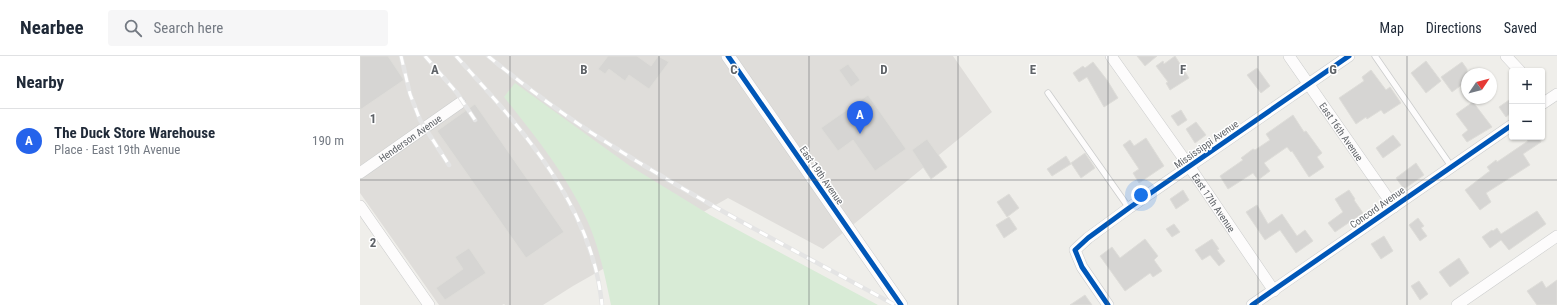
<!DOCTYPE html>
<meta charset="utf-8">
<style>
body{margin:0;font-family:"Roboto Condensed",sans-serif;background:#f6f6f7;color:#1f2937}
.controls{position:absolute;right:12px;top:12px;display:grid;overflow:hidden;border-radius:4px;box-shadow:0 1px 3px #0004}
.controls button{width:36px;height:36px;display:grid;place-items:center;padding:0;border:0;border-bottom:1px solid #e0e1e3;background:#fff;color:#1f2937;font:20px sans-serif}
.compass{position:absolute;left:1101px;top:12px;width:36px;height:36px;border-radius:50%;background:#fff;box-shadow:0 1px 3px #0004;rotate:55deg}
.you{position:absolute;left:781px;top:139px;width:14px;height:14px;margin:-10px;border:3px solid #fff;border-radius:50%;background:#1a73e8;box-shadow:0 0 0 6px #1a73e833}
.badge{display:grid;place-items:center;width:26px;height:26px;border-radius:50%;background:#2563eb;color:#fff;font-size:13px;font-weight:700}
.pin{position:absolute;translate:-50% -33px;filter:drop-shadow(0 1px 2px #0008)}
.pin::after{content:'';position:absolute;top:21px;width:14px;height:12px;background:inherit;clip-path:polygon(0 0,100% 0,50% 100%)}
.list{margin:0;padding:0;list-style:none}
h2{display:flex;justify-content:space-between;align-items:center;height:52px;margin:0;padding:0 16px;font-size:17px}
h2 small{font-size:13px;font-weight:400;color:#747a83}
.list li{display:grid;grid-template-columns:26px 1fr auto;gap:12px;align-items:center;box-sizing:border-box;height:64px;padding:0 16px;border-top:1px solid #e0e1e3}
.list b{display:block;font-size:15px;white-space:nowrap}
.list p{margin:0;font-size:13px;white-space:nowrap;color:#747a83}
.list em{font-size:13px;font-style:normal;color:#747a83}
.icon{flex:none;width:22px;height:22px;fill:none;stroke:currentColor;stroke-width:2;stroke-linecap:round;stroke-linejoin:round}
.map{position:relative;flex:none;width:1197px;height:249px;overflow:hidden}
header{display:flex;align-items:center;gap:24px;box-sizing:border-box;height:56px;padding:0 20px;background:#fff;border-bottom:1px solid #e0e1e3}
header strong{font-size:19px}
nav{display:flex;gap:22px;margin-inline-start:auto;font-size:14px}
.search{width:280px;height:36px;background:#f6f6f7;display:flex;align-items:center;gap:10px;box-sizing:border-box;padding:0 14px;border-radius:4px;color:#747a83;font-size:15px}
main{display:flex}
aside{flex:1;background:#fff}
.map>svg:first-child{display:block}
</style>
<header>
<strong>Nearbee</strong>
<div class="search"><svg class="icon" aria-label="search" viewBox="0 0 24 24"><circle cx="10" cy="10" r="6"/><path d="M15 15l6 6"/></svg>Search here</div>
<nav><a>Map</a><a>Directions</a><a>Saved</a></nav>
</header>
<main>
<aside>
<h2>Nearby<small></small></h2>
<ul class="list">
<li><span class="badge">A</span><div><b>The Duck Store Warehouse</b><p>Place · East 19th Avenue</p></div><em>190 m</em></li>
</ul>
</aside>
<div class="map">
<svg width="1197" height="249" viewBox="0 0 1197 249">
<rect width="100%" height="100%" fill="#efeeea"/>
<path fill="#dfddda" d="M0,0H593L632,56L463,193L368,142L213,230L183,249H145L144,248L142,249H79L0,137Z"/>
<path fill="#d8ebd6" d="M155,27L270,110L350,159L518,249H251C245,220 239,191 227,164C206,118 175,80 144,41Z"/>
<path fill="#d6d5d3" stroke="#deddd9" d="M0,0H28L44,24L0,54Z
M248,0H277L291,10L298,0L309,6L289,33L269,19L265,25L249,13L245,18L238,13Z
M777,0H797L785,10Z
M815,0L829,22L810,34L806,27L808,26L796,10L803,5L804,8Z
M1066,5L1081,25L1066,37L1051,17Z
M733,6L747,24L758,42L744,51L727,21L719,26L713,17L723,10L725,12Z
M1102,6L1107,13V25L1092,36L1081,21Z
M488,8L500,24L491,31L479,14Z
M897,12L910,30L901,37L887,19Z
M1011,14L1026,34L1030,31L1041,47L1024,58L1021,54L1007,63L1006,61L996,68L979,42L1004,25L1002,21Z
M508,39L546,93L515,115L493,84L478,95L461,72Z
M1152,42V56L1146,61L1139,51Z
M1113,46L1132,71L1107,86L1102,79L1108,74L1096,58Z
M115,48L204,176L166,202L77,75Z
M821,54L827,64L818,70L811,60Z
M933,59L944,76L946,75L962,97L957,101L964,111L949,121L932,95L931,96L927,91L904,107L910,115L898,124L893,117L868,133L860,120L883,104L881,102L893,93L895,94L910,84L906,78Z
M836,66L846,79L835,87L826,73Z
M1033,79L1041,89L1023,102L1016,92Z
M1165,81H1178L1181,86L1163,98L1170,109L1126,137L1131,146L1120,154L1105,134L1127,117L1130,115L1127,111L1136,104L1137,106L1168,85Z
M786,82L804,110L779,127L773,117L779,113L763,89L770,84L774,90Z
M567,83L587,111L571,123L552,94Z
M725,97L735,112L721,122L711,107Z
M706,100L711,108L692,120L687,113Z
M1056,107L1064,119L1044,133L1036,122Z
M823,134L829,144L816,153L810,143Z
M989,134L995,143L994,144L1003,157L975,176L968,167L983,156L975,143Z
M649,138L659,152L647,161L637,146Z
M897,149L908,168L922,158L937,180L945,174L953,185L936,197L920,174L905,184L886,156Z
M1177,155L1186,168L1149,194L1141,184L1130,192L1122,181L1132,174L1133,175L1137,172L1141,178Z
M649,161L657,173L644,182L636,169Z
M1058,162L1064,170L1061,172L1067,180L1060,185L1049,169Z
M814,168L820,176L812,181L806,173Z
M1024,180L1033,195L1021,203L1011,188Z
M785,183L798,200L794,204L802,215L793,221L790,217L765,235L740,200L752,191L760,202Z
M852,183L859,193L857,194L865,205L859,210L850,199L842,204L835,194Z
M109,192L126,217L85,244L76,232L103,213L95,201Z
M1099,202L1109,217L1090,231L1079,216Z
M1197,224V249H1177L1167,235L1182,225L1186,232Z
M1059,225L1068,238L1060,244L1051,230Z
M725,239L732,249H710Z"/>
<g fill="none" stroke-linecap="round" stroke-linejoin="round">
<g stroke="#cbcccc" stroke-width="7">
<path id="service" d="M1015,0L1091,110
M688,37L769,152"/>
</g>
<g stroke="#cbcccc" stroke-width="12">
<g id="minor">
<path id="s1" d="M751,0L829,110L914,235"/>
<path id="s2" d="M929,0L1034,151"/>
<path d="M1146,0L1160,15"/>
<path d="M1182,48L1197,38"/>
<path id="s3" d="M0,117L100,47"/>
<path d="M0,150L69,249"/>
<path d="M748,249L722,211L715,194L728,182L769,152L989,0"/>
<path d="M892,249L1152,69"/>
<path d="M1097,249L1197,180"/>
</g>
</g>
<g stroke="#cbcccc" stroke-width="14">
<path id="tertiary" d="M368,0L541,249"/>
</g>
<use href="#service" stroke="#fdfcfc" stroke-width="5.5"/>
<use href="#minor" stroke="#fdfcfc" stroke-width="11"/>
<use href="#tertiary" stroke="#fdfcfc" stroke-width="13"/>
<g stroke="#e4e4e4" stroke-width="4.5">
<path id="rail" d="M41,0L50,38L60,64L89,109
M65,0L97,37L115,64
M96,0C161,72 232,148 242,249
M128,0C162,28 198,55 235,79C331,141 434,194 535,249"/>
</g>
<use href="#rail" stroke="#fff" stroke-width="3" stroke-dasharray="9" stroke-linecap="butt"/>
<g stroke="#fff" stroke-width="8">
<path id="cycleway" d="M368,0L541,249
M748,249L722,211L715,194L728,182L769,152L989,0
M892,249L1152,69"/>
</g>
<use href="#cycleway" stroke="#0057b8" stroke-width="5"/>
</g>
<path fill="none" stroke="#5f6368" stroke-width="1" stroke-opacity="0.55" d="M150,0V249M299,0V249M449,0V249M598,0V249M748,0V249M898,0V249M1047,0V249M0,124H1197"/>
<g text-anchor="middle" stroke-width="3" stroke-linejoin="round" paint-order="stroke">
<g font-size="10" fill="#5f6368" stroke="#fff">
<text dy="4" stroke="none"><textPath href="#s2" startOffset="92">East 16th Avenue</textPath></text>
<text dy="4" stroke="none"><textPath href="#s3" startOffset="61">Henderson Avenue</textPath></text>
<text transform="translate(846 88) rotate(-35)" y="4">Mississippi Avenue</text>
<text transform="translate(462 119) rotate(55)" y="4">East 19th Avenue</text>
<text dy="4" stroke="none"><textPath href="#s1" startOffset="179">East 17th Avenue</textPath></text>
<text transform="translate(1017 151) rotate(-35)" y="4">Concord Avenue</text>
</g>
</g>
<g font-size="13" text-anchor="middle" font-weight="bold" fill="#5f6368" stroke="#fff" stroke-width="3" stroke-linejoin="round" paint-order="stroke">
<text x="75" y="18">A</text>
<text x="224" y="18">B</text>
<text x="374" y="18">C</text>
<text x="524" y="18">D</text>
<text x="673" y="18">E</text>
<text x="823" y="18">F</text>
<text x="973" y="18">G</text>
<text x="13" y="67">1</text>
<text x="13" y="191">2</text>
</g>
</svg>
<div class="controls">
<button>+</button>
<button>−</button>
</div>
<svg class="compass" viewBox="-18 -18 36 36"><path d="M0-13l5 13h-10z" fill="#e53935"/><path d="M0 13l5-13h-10z" fill="#747a83"/></svg>
<div class="you"></div>
<div class="pin badge" style="left:500px;top:78px">A</div>
</div>
</main>
